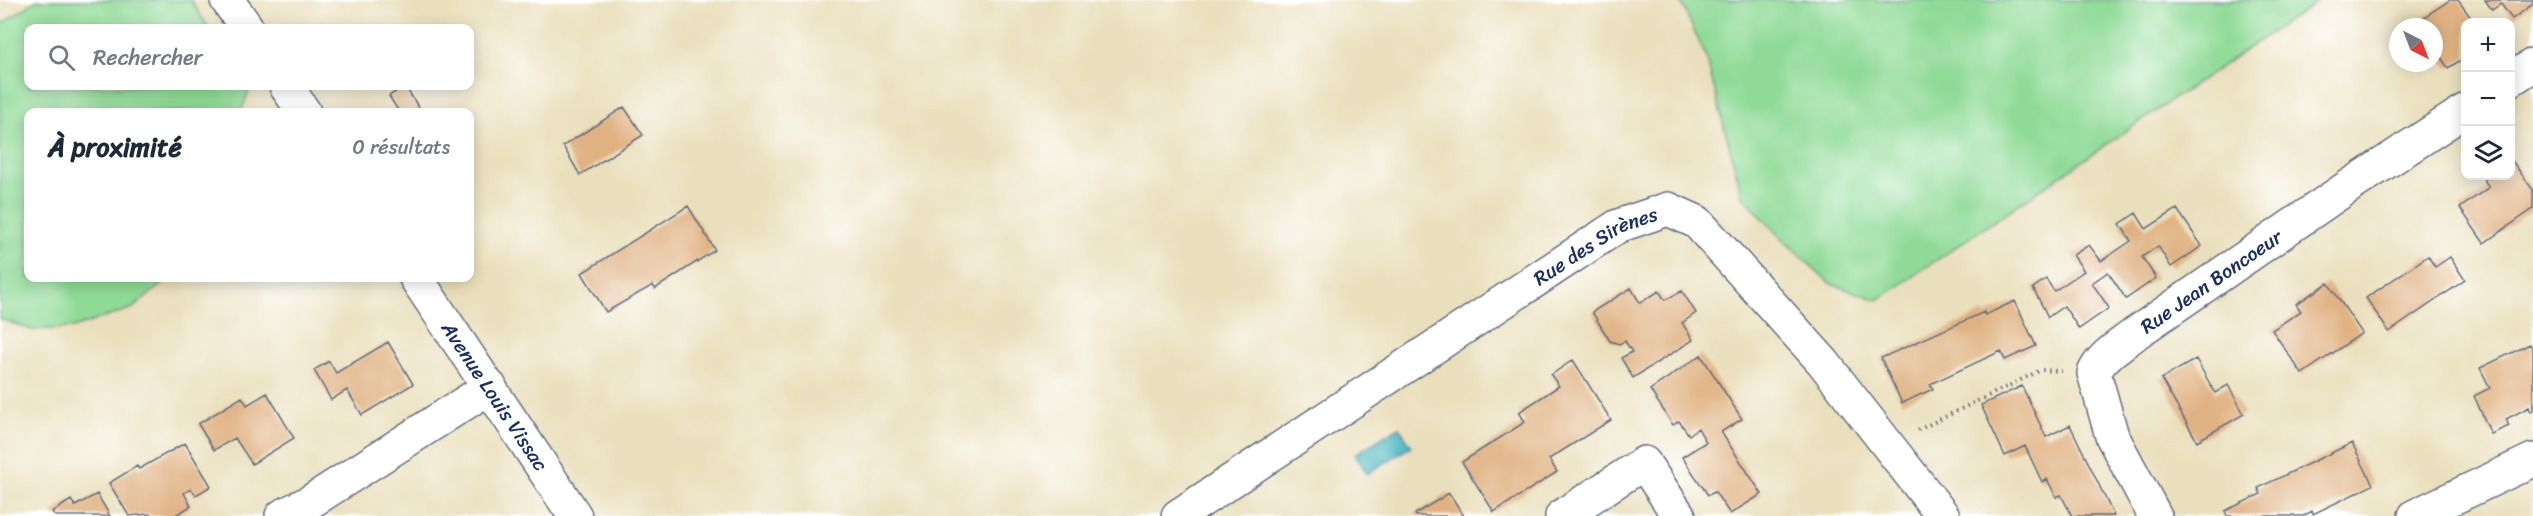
<!DOCTYPE html>
<html lang="fr">
<meta charset="utf-8">
<style>
body{margin:0;font-family:Sriracha,sans-serif;background:#f2f2f3;color:#1f2937}
.controls{position:absolute;right:18px;top:18px;display:grid;overflow:hidden;border-radius:12px;box-shadow:0 3px 15px #0003}
.controls button{width:54px;height:54px;display:grid;place-items:center;padding:0;border:0;border-bottom:2px solid #e0e1e3;background:#fff;color:#1f2937;font:30px sans-serif}
.compass{position:absolute;left:2389px;top:18px;width:54px;height:54px;border-radius:50%;background:#fff;box-shadow:0 3px 15px #0003;rotate:138deg}
.list{margin:0;padding:0;list-style:none}
h2{display:flex;justify-content:space-between;align-items:center;height:78px;margin:0;padding:0 24px;font-size:26px}
h2 small{font-size:20px;font-weight:400;color:#747a83}
.icon{flex:none;width:33px;height:33px;fill:none;stroke:currentColor;stroke-width:2;stroke-linecap:round;stroke-linejoin:round}
.map{position:relative;flex:none;width:2533px;height:516px;overflow:hidden}
.search{position:absolute;background:#fff;box-shadow:0 3px 15px #0003;left:24px;top:24px;width:450px;height:66px;display:flex;align-items:center;gap:15px;box-sizing:border-box;padding:0 21px;border-radius:12px;color:#747a83;font-size:22px}
.panel{position:absolute;background:#fff;box-shadow:0 3px 15px #0003;left:24px;top:108px;width:450px;height:174px;border-radius:12px}
.map>svg:first-child{display:block}
</style>
<div class="map">
<svg width="2533" height="516" viewBox="0 0 2533 516">
<rect width="100%" height="100%" fill="#fff"/>
<filter id="ink" filterUnits="userSpaceOnUse"><feTurbulence type="fractalNoise" baseFrequency=".0167" numOctaves="2"/><feDisplacementMap in="SourceGraphic" scale="12" xChannelSelector="R" yChannelSelector="G"/><feConvolveMatrix kernelMatrix="1 2 1 2 8 2 1 2 1" color-interpolation-filters="sRGB"/></filter>
<filter id="wash" filterUnits="userSpaceOnUse"><feTurbulence type="fractalNoise" baseFrequency=".008" numOctaves="4" result="noise"/><feDisplacementMap in="SourceGraphic" scale="24" xChannelSelector="R" yChannelSelector="G"/><feGaussianBlur stdDeviation="1.35" result="paint"/><feColorMatrix in="noise" values="0 0 0 0 0 0 0 0 0 0 0 0 0 0 0 0 0 1.4 0 .05"/><feComposite in="paint" operator="in"/></filter>
<g filter="url(#wash)">
<rect width="100%" height="100%" fill="#eadfbc"/>
<path fill="#8fda96" stroke="#55847a" stroke-width="1.5" d="M37,0H191L209,28H28V86H246L249,91L241,112H28V278H169L133,308L73,328L32,330L0,319V25Z
M1680,0H2319L1878,300L1831,284L1779,236L1742,195L1706,57Z"/>
<path fill="#40b0bc" stroke="#2e708d" stroke-width="1.5" d="M1399,427L1412,446L1367,474L1355,454Z"/>
<g id="blocks">
<path fill="#e0b283" d="M2450,0H2458L2474,22H2466V57L2448,68L2434,47V27H2420L2417,22Z
M2485,0H2533V4L2512,19L2501,4L2492,10Z
M405,86L421,111L418,112H399L389,96Z
M624,107L643,135L580,175L563,146Z
M2510,158L2533,190V209L2484,243L2460,208L2489,187L2484,180L2490,176H2510Z
M688,206L715,250L655,289L653,285L606,312L582,273Z
M2177,209L2202,246L2171,267L2158,246L2142,257L2156,278L2126,299L2108,272L2092,283L2109,308L2079,329L2064,306L2048,317L2033,288L2046,279L2054,291L2084,271L2073,255L2089,245L2101,261L2131,241L2120,224L2136,213L2146,229Z
M2428,256L2435,267L2450,257L2465,280L2389,332L2366,298Z
M2328,283L2362,333L2302,374L2272,330L2301,311L2296,304Z
M1631,288L1640,303L1659,291L1665,300L1682,291L1696,313L1682,323L1693,340L1633,378L1621,358L1632,352L1625,341L1619,344L1610,341L1592,312Z
M2015,301L2036,346L2005,360L2001,351L1930,384L1933,389L1902,403L1881,358L1984,312L1985,315Z
M388,342L413,384L362,415L347,390L331,400L314,370L329,361L336,373Z
M2530,344L2533,350V411L2531,412L2529,407L2506,419L2509,426L2491,434L2474,396L2490,388L2480,368Z
M1701,355L1742,419L1721,432L1762,494L1730,514L1715,492L1708,495L1682,457L1706,442L1698,428L1689,435L1679,421L1673,425L1650,390Z
M2196,359L2215,393L2228,385L2244,414L2197,441L2161,379Z
M1573,360L1611,420L1549,459L1557,472L1494,512L1462,462L1525,422L1519,412L1559,386L1551,375Z
M2022,386L2046,437L2070,425L2114,516H2072L2061,495L2056,497L2047,479L2042,482L2025,446L2005,456L1981,405Z
M267,393L294,438L252,464L235,438L214,450L198,424L242,397L247,405Z
M185,443L211,486L196,495L191,489L184,493L191,506L174,516H151L149,514L129,516L109,483L137,466L139,469Z
M2352,443L2373,485L2313,514L2312,511L2303,516H2227L2225,511L2261,494L2258,488Z
M1449,493L1464,516H1416L1415,514Z
M97,494L110,516H55L52,512L71,500L75,506Z"/>
</g>
</g>
<g filter="url(#ink)">
<use href="#blocks" fill-opacity="0" stroke="#636d7f" stroke-width="1.5"/>
<g fill="none" stroke-linecap="round" stroke-linejoin="round">
<g stroke="#636d7f" stroke-width="36">
<g id="minor">
<path d="M2510,80L2533,65"/>
<path d="M282,516L310,502L490,387"/>
<path id="s1" d="M1178,516L1618,226L1668,209L1697,222L1823,362L1943,516"/>
<path d="M1562,516L1644,463L1679,516"/>
<path id="s2" d="M2155,516L2112,436L2094,373C2102,355 2121,345 2136,333L2348,187L2466,110"/>
<path d="M2415,516L2533,460"/>
</g>
</g>
<g stroke="#636d7f" stroke-width="36">
<g id="major">
<path d="M227,0L247,28"/>
<path d="M286,86L304,112"/>
<path id="s3" d="M416,278L575,516"/>
</g>
</g>
<path stroke="#636d7f" stroke-width="4" stroke-dasharray="1.5 4.5" stroke-linecap="butt" d="M1918,430L2041,370L2062,371"/>
<use href="#minor" stroke="#fff" stroke-width="33"/>
<use href="#major" stroke="#fff" stroke-width="33"/>
</g>
</g>
<g text-anchor="middle" stroke-width="4.5" stroke-linejoin="round" paint-order="stroke">
<g font-size="20" fill="#1b2f5e" stroke="#fff">
<text dy="7" stroke="none"><textPath href="#s1" startOffset="498">Rue des Sirènes</textPath></text>
<text dy="7" stroke="none"><textPath href="#s2" startOffset="306">Rue Jean Boncoeur</textPath></text>
<text dy="7" stroke="none"><textPath href="#s3" startOffset="142">Avenue Louis Vissac</textPath></text>
</g>
</g>
</svg>
<div class="controls">
<button>+</button>
<button>−</button>
<button><svg class="icon" aria-label="layers" viewBox="0 0 24 24"><path d="M12 4l9 5-9 5-9-5zM3 14l9 5 9-5"/></svg></button>
</div>
<svg class="compass" viewBox="-18 -18 36 36"><path d="M0-13l5 13h-10z" fill="#e53935"/><path d="M0 13l5-13h-10z" fill="#747a83"/></svg>
<div class="search"><svg class="icon" aria-label="search" viewBox="0 0 24 24"><circle cx="10" cy="10" r="6"/><path d="M15 15l6 6"/></svg>Rechercher</div>
<section class="panel">
<h2>À proximité<small>0 résultats</small></h2>
<ul class="list">
</ul>
</section>
</div>
